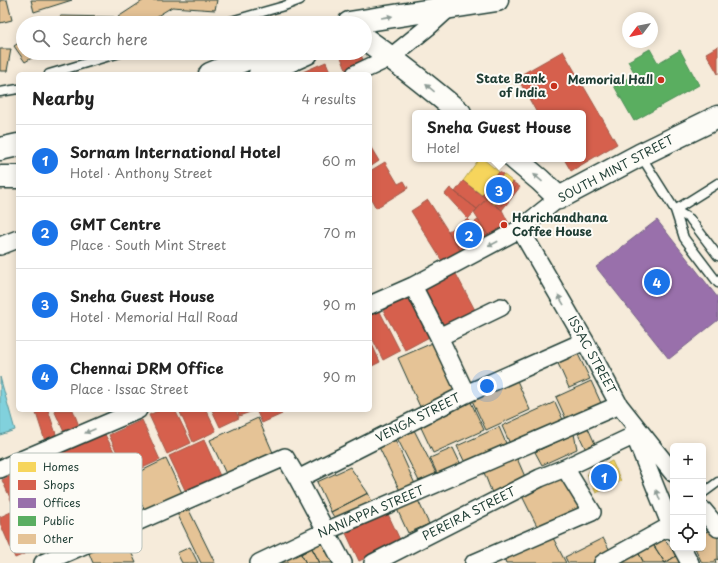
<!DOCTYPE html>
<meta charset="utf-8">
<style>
body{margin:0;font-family:"Playpen Sans",sans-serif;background:#f6f6f6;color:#222}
.controls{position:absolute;right:12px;bottom:12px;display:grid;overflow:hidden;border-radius:6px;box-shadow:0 2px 10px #0003}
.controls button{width:36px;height:36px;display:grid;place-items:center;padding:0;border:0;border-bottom:1px solid #e0e0e0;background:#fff;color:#222;font:20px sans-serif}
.compass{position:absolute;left:622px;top:12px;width:36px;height:36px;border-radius:50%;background:#fff;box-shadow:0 2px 10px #0003;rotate:238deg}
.you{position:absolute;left:487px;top:386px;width:14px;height:14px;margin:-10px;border:3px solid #fff;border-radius:50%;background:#1a73e8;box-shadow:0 0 0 6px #1a73e833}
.badge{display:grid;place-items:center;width:26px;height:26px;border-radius:50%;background:#1a73e8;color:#fff;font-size:13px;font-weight:700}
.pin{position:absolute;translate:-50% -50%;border:2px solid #fff;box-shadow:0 1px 4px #0006}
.popup{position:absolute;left:412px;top:110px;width:174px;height:52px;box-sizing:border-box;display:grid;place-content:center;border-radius:6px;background:#fff;filter:drop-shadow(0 1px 3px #0005);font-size:13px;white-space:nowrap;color:#767676}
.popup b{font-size:15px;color:#222}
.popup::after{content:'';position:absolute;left:50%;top:100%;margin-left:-8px;border:8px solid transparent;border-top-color:#fff}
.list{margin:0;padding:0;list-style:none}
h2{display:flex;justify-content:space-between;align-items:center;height:52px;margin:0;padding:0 16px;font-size:17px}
h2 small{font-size:13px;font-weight:400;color:#767676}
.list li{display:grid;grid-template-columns:26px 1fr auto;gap:12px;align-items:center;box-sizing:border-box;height:72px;padding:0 16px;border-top:1px solid #e0e0e0}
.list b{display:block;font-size:15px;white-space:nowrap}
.list p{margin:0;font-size:13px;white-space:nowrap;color:#767676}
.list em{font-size:13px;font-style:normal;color:#767676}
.icon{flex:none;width:22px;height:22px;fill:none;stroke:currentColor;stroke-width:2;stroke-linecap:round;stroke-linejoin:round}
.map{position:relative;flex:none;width:718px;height:563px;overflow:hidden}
.search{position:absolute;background:#fff;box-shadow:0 2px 10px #0003;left:16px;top:16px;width:356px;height:44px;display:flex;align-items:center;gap:10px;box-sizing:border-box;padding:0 14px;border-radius:22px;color:#767676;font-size:15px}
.panel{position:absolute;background:#fff;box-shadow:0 2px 10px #0003;left:16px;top:72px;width:356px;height:340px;border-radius:6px}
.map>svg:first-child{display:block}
</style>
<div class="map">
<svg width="718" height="563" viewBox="0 0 718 563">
<rect width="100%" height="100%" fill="#f6ebda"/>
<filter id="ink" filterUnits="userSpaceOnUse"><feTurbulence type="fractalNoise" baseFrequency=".025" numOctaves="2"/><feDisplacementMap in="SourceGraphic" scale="8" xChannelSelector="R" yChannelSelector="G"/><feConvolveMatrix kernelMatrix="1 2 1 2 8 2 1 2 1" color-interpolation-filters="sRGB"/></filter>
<g filter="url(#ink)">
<path fill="#81d1dc" stroke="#5a9699" d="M0,377L15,430L0,435Z"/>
<path fill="#f6d55c" stroke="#b6a750" d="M479,159H483L499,172L482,195L463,181Z
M503,174L513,182L495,205L486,199Z
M612,461L621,481L596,493L587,473Z"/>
<path fill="#d6604d" stroke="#9f5646" d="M718,46V74L706,53Z
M563,51L617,144L571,171L564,159H583V113H537L517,77Z
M344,53H360L365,64L347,72L340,55Z
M326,62L331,74H298Z
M370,146L379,161L370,167Z
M385,162L398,184L404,181L408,188L376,208L370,197V171Z
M499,172L503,174L486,199L482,195Z
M463,181L486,199L477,209L455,192Z
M513,182L517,185L499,208L495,205Z
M517,185L520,187L502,210L499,208Z
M450,188L477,209L468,219L445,194Z
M486,199L502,210L510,226L490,238L474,213Z
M428,200L462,253L444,264L411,211Z
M468,219L472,224L478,220L491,240L462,253L448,231Z
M456,274L476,312L441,330L422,292Z
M410,293L433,335L405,350L382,308Z
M379,310L400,351L383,360L370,334V314Z
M370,340L380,362L370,367Z
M35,410H48L57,437L45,441Z
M54,410H73L79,426L64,432Z
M160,410H175L191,443L167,454L149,415Z
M179,410H206L216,431L193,442Z
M212,410H235L239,418L220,427Z
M237,410H253V411L239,416Z
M256,410H280L282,414L262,423Z
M142,420L160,460L127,475L109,435Z
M102,429L125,472L79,498L55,455Z
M204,440L220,476L186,492L169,456Z
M51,453L73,494L51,506L29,465Z
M28,468L47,510L21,522L2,480Z
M11,512L29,552L15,558L0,523V517Z
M387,512L401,542L359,561L345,531Z"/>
<path fill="#9970ab" stroke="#746187" d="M657,220L718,298V320L669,359L596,267Z"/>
<path fill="#5aae61" stroke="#488c54" d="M650,49L658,63L680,50L699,85L634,121L614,86L635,74L628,61Z"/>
<path fill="#e5c396" stroke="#1f3d34" d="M0,0H7L12,20L0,23Z
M31,0H72L34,12Z
M144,0H217L215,10L172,7L146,23H123L118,17Z
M61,16L114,17L113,23H50Z
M23,40V53H40L25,62L14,46Z
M0,49H11L7,71H0Z
M437,341L460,392L421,409L398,358Z
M576,350L590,379L569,388L556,359Z
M515,376L530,410L486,430L470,396Z
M591,381L601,403L566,419L556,397Z
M468,396L484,430L433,453L417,419Z
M555,402L564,422L511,446L502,426Z
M258,418L274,455L227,476L210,440Z
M587,426L597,448L587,452L577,431Z
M499,427L508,448L467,467L457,446Z
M413,428L437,475L420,483L396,436Z
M574,434L577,449L542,465L535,452Z
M393,435L415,484L400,491L377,443Z
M453,448L463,469L440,480L430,458Z
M516,456L526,479L492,493L483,470Z
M166,459L182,493L145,511L129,477Z
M350,467L368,493L331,512L317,482Z
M563,472L583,511L540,532L521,494Z
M125,480L141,515L130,520L114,485Z
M112,485L126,517L97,531L82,499Z
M368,493L374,506L338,524L331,512Z
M79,498L97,536L82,542L64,505Z
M417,498L429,524L408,533L396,507Z
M185,502L215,563H201L174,507Z
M64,508L77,537L62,544L48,514Z
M46,514L61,547L42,555L27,522Z
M703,526L706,532L715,528L718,533V560L717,559L715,560L716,563H702L695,548H703Z
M121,529L136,563H93L86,546Z
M551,534L566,563H506L504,558Z
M603,538L612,554L595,563H568L565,557Z
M662,539L665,540L667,542L676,556L665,563L653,544Z
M322,540L336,563H320L311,547Z
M652,543L665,563H644L638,552Z
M190,547L198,563H182L177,553Z
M312,548L320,563H306L301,554Z
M299,551L306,563H282L281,561Z
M638,552L644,563H619Z
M676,556L680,563H665Z"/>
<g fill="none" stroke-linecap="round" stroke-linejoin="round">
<g stroke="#1f3d34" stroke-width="11">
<path id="service" d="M224,23L284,6L300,0
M49,74L120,53
M0,92L18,89
M641,156L675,210L718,183
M718,256L690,219L675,210L684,238L718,283
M703,493L718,482"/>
</g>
<g stroke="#1f3d34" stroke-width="20">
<path id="minor" d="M355,74L391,57L428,27L450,7
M520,229L585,341L619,405L673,473
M0,246L18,239
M413,286L439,337L466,394
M370,305L413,286L520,229L559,198
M439,337L501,307
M633,432V436L638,444L673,531
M0,469L138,410
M298,479L466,394L585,341
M703,510L718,528
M682,548L690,563
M43,563L285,457L298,479L343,563
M259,563L326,531L619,405
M373,563L540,478L565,468L633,436
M474,563L592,512L565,468
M603,563L670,526"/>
</g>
<g stroke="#1f3d34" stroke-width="25">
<path id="secondary" d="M349,23L497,0
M365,39C398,62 429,87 460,113
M210,74L261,53
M260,74L307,53
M0,149L18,145
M515,159L540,180L559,198L640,155L718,117
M0,177H18"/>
</g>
<use href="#service" stroke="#fdfcf7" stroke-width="8"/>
<use href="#minor" stroke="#fdfcf7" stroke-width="17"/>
<use href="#secondary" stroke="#fdfcf7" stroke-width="22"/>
</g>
<defs><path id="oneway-solid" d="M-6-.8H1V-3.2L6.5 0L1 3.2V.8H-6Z"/></defs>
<g fill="#8e9c96">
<use href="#oneway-solid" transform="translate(387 17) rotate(-9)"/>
<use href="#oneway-solid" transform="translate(430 88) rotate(-140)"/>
<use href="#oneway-solid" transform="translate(538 178) rotate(-139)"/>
<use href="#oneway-solid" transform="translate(493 244) rotate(152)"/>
<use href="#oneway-solid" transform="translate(561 300) rotate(-120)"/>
<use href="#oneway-solid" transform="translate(90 431) rotate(157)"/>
<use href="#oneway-solid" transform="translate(658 495) rotate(-111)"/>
</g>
</g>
<g fill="#c8321e" stroke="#fdfcf7" stroke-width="1.5">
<circle cx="661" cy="80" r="4"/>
<circle cx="554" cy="86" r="4"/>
<circle cx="504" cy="225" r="4"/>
</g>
<g text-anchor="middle" stroke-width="4" stroke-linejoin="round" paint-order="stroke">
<g font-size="12" font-weight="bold" fill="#1f3d34" stroke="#fdfcf7" text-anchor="end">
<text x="546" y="83">State Bank<tspan x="546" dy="14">of India</tspan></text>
<text x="653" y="84">Memorial Hall</text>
<text x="512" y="222" text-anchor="start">Harichandhana<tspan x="512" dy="14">Coffee House</tspan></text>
</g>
<g font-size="12" fill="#1f3d34" stroke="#fdfcf7">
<text transform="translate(616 169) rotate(-28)" y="4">SOUTH MINT STREET</text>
<text transform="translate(592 355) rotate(61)" y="4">ISSAC STREET</text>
<text transform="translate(418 418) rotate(-27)" y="4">VENGA STREET</text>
<text transform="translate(371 512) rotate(-23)" y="4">NANIAPPA STREET</text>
<text transform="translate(469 514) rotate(-27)" y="4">PEREIRA STREET</text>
</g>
</g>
<rect x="10" y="453" width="132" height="100" rx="6" fill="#fdfcf7" stroke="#bac3bc" stroke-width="1"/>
<rect x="18" y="462" width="18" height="10" fill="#f6d55c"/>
<rect x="18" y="480" width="18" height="10" fill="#d6604d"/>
<rect x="18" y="498" width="18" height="10" fill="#9970ab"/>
<rect x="18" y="516" width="18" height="10" fill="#5aae61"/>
<rect x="18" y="534" width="18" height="10" fill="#e5c396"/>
<g font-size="11" fill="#1f3d34">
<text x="43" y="471">Homes</text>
<text x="43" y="489">Shops</text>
<text x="43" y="507">Offices</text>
<text x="43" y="525">Public</text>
<text x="43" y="543">Other</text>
</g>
</svg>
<div class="controls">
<button>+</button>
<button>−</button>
<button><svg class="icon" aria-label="locate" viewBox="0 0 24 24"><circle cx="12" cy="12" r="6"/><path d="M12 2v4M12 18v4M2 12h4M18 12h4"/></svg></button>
</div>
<svg class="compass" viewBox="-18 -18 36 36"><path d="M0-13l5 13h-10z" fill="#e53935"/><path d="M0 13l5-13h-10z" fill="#767676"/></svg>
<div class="you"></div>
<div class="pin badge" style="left:604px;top:477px">1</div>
<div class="pin badge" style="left:469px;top:235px">2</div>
<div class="pin badge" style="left:499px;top:190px">3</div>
<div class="popup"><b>Sneha Guest House</b>Hotel</div>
<div class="pin badge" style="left:657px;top:282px">4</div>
<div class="search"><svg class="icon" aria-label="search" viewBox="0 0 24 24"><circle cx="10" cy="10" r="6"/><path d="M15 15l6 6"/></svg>Search here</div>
<section class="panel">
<h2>Nearby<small>4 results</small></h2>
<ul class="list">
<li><span class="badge">1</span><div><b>Sornam International Hotel</b><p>Hotel · Anthony Street</p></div><em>60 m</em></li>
<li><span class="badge">2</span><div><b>GMT Centre</b><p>Place · South Mint Street</p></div><em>70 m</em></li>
<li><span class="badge">3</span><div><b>Sneha Guest House</b><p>Hotel · Memorial Hall Road</p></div><em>90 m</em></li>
<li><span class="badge">4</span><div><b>Chennai DRM Office</b><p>Place · Issac Street</p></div><em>90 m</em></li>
</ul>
</section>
</div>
